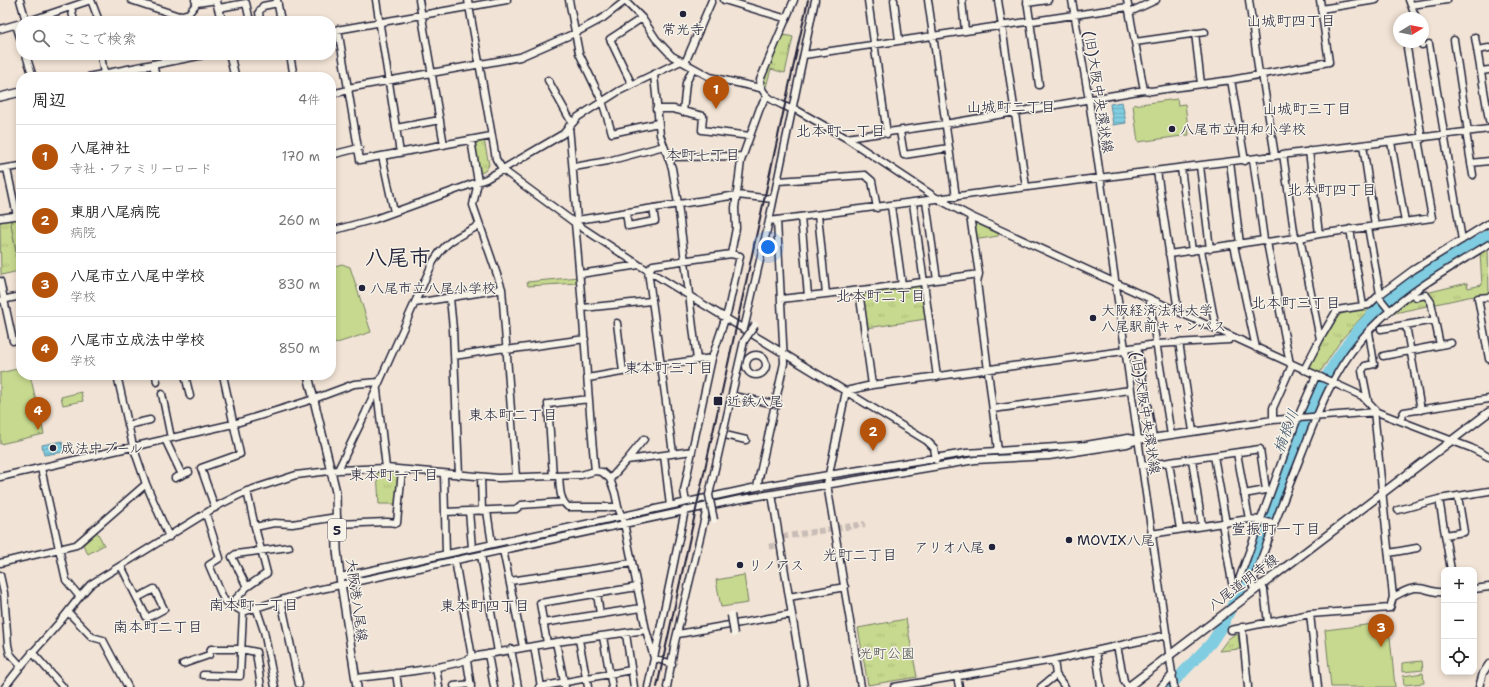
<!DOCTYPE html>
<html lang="ja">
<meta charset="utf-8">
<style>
body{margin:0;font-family:"Shantell Sans","Klee One",sans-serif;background:#f6f6f6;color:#222}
.controls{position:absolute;right:12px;bottom:12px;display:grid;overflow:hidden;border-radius:8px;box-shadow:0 2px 6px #0003}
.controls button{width:36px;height:36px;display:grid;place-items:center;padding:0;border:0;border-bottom:1px solid #e0e0e0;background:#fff;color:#222;font:20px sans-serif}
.compass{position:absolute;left:1393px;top:12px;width:36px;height:36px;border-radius:50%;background:#fff;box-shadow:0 2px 6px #0003;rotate:80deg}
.you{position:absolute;left:768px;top:247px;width:14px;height:14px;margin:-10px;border:3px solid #fff;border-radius:50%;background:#1a73e8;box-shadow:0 0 0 6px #1a73e833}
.badge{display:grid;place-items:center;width:26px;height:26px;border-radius:50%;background:#b45309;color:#fff;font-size:13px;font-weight:700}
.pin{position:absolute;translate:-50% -33px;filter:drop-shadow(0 1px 2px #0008)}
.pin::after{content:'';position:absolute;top:21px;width:14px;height:12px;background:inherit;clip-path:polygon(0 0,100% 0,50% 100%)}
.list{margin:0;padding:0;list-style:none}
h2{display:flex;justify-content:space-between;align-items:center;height:52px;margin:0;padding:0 16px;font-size:17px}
h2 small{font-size:13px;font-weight:400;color:#767676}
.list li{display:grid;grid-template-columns:26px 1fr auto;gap:12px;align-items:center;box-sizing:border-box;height:64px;padding:0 16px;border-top:1px solid #e0e0e0}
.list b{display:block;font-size:15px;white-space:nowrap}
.list p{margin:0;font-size:13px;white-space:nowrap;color:#767676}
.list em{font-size:13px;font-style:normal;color:#767676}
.icon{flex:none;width:22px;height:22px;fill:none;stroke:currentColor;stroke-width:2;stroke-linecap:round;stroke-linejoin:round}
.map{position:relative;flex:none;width:1489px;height:687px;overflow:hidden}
.search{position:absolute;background:#fff;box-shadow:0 2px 6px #0003;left:16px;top:16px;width:320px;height:44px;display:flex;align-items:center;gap:10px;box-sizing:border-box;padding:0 14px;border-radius:16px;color:#767676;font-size:15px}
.panel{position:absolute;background:#fff;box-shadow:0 2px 6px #0003;left:16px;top:72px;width:320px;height:308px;border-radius:16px}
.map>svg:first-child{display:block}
</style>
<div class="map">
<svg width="1489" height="687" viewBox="0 0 1489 687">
<defs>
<pattern id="grass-tufts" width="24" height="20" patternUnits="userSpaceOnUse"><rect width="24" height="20" fill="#c7d98e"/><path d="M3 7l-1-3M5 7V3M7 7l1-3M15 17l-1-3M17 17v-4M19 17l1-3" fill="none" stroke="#abba7b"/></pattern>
<pattern id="cemetery-stones" width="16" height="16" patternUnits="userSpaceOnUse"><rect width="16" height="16" fill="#c7d98e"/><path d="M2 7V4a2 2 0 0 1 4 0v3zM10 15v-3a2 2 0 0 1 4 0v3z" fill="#abba7b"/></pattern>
<pattern id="water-rules" width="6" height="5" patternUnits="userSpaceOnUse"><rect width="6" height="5" fill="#80cce0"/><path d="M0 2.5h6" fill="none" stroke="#6eafc1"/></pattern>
</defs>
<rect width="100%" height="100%" fill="#f1e3d5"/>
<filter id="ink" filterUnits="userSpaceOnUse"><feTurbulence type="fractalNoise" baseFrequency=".025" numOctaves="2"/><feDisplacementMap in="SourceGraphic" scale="8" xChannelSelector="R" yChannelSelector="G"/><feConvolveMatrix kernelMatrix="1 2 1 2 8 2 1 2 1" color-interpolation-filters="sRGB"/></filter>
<g filter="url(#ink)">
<path fill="url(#grass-tufts)" stroke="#747e64" d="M780,34L793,37L785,73L771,69L766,87L762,82Z
M484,140L489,165L485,171L479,174L474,145L476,142Z
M10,218L19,271L1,275L0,220Z
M975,223L999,234L998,236L980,239L975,237L973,225Z
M1488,249L1489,294L1468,297L1390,314L1416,294L1418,295L1467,283L1468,288L1482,285L1480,253Z
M578,277V283L528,286L527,282Z
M919,285L926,319L867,328L863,294Z
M1370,308L1341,340L1319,374L1310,370L1308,367L1338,316L1343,313Z
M377,472L399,473L398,504H379Z
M97,532L104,545L88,554L83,545Z
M906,619L917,677L868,685L858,628Z
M1235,634L1238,635L1240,649L1219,651L1228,639Z"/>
<path fill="url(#cemetery-stones)" stroke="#747e64" d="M21,216V277L10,218Z"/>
<path fill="#c7d98e" stroke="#747e64" d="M1177,99L1178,105L1185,104L1189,135L1138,142L1133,105Z
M342,264L350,267L371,332L331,345V267Z
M21,368V375H30L44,434L0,444V373Z
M81,392L83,401L63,405L61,397Z
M744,575L748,603L721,607L716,580Z
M1374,624L1390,637L1395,687H1331L1325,630Z
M1422,661L1423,670L1402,672V663Z
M1423,673L1424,683L1404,685L1403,676Z"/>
<path fill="url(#water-rules)" stroke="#5a889e" d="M1122,102L1126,123L1113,125L1110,104Z
M62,441L64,452L44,455L42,445Z"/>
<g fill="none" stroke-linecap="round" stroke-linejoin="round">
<path stroke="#80cce0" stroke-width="11" d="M1169,687L1211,643L1223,625L1241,587L1315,398C1329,370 1345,343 1367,320C1401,283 1447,261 1489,235"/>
<path stroke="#c8bcb6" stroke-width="6" stroke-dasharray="6 3" stroke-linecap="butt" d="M769,547L776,545L781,537L865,524"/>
<g stroke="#22223b" stroke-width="9">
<path id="minor" d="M20,0L26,21
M91,0L99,21
M131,0L179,16L189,13L197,3L195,0
M198,0L197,3L217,0
M277,0L281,21
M376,0L400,153
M419,0L444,145
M468,0L496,159L503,170L575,223L639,265L927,441L934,448L936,460
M569,0L579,53L602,101L612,133L658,123
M624,0L642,18L656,39L672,56L710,77L760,88
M724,0L784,18
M868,0L887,134
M894,0L899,40
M928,0L956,197
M962,0L965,31
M998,0L1026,187
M1027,0L1039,85
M1072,0L1089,100L1174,687
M1127,0L1144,90
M1249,0L1259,74
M1409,0L1416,18
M1027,3L1048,0
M1411,5L1447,0
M71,7L74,21
M219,8L246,3L250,21
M1321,9L1376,0
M1130,12L1156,0
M29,21L91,0
M260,21L259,12L263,6L278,3
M16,25L21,40
M0,29L21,23
M338,29L360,160L491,136
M331,31L507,0
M1195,33L1201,84
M1475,37L1489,120
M1454,40L1468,132
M1135,42L1205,32
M1422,42V45
M1429,44L1462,240
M1407,48L1422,139
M1477,50L1489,48
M26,55L33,77
M101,55L104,74
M290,55L294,77
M804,55L1128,7
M685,63L712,0
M153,64L156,77
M1481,71L1489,70
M1262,74L1275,156
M654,75L660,135L672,168L678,204L697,360
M548,80L572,123
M1231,80L1245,161
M632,85L610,39L642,18
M348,88L520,57L575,33L603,18L625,1
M331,94L349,90
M793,108L846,138L938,199L970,216L1362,396L1377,412
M656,109H673L703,116L702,130L750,136
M793,110C779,103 760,98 760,80L794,0
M683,112L686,83L693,68
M569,126L577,220L575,223C583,306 587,389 595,471
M396,128L440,120
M900,131L904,155L949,148
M1466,132L1473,175
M846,138L945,124L1144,90L1151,91L1231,80L1329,62L1320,0
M471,140L478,182L473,205L502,289L516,477
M1391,142L1405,222
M1363,145L1375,226
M1309,151L1319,234L1432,218L1418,139
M1283,154L1295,238H1300L1320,339L1304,370
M331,155L359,148
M382,156L394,212
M669,157L743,156
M1253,159L1264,240
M1230,162L1240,244
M1471,163L1489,161
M1200,166L1210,249
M574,167L608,161L664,146
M1181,168L1192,251
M0,169L21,166
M7,169L17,216
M1157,171L1178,311
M778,181L865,175L872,181L877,208
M926,201L937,280
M913,203L937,377
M891,206L902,285
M626,212L628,226L655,221L653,208
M818,215L826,294
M970,216L979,274L977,282L998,451
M801,217L808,296
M0,218L20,215
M577,220L737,195L773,199
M769,221L1050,184L1489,129
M1368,227L1380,294
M1350,229L1363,306
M331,231L375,219L486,179L563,134L578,117L619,91L681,61
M1300,238L1319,234
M1267,242L1290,364
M1234,245L1256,348
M1201,250L1216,329
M731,254L736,228L735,208L741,161L760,108L767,96
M1169,254L1264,240L1267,242L1295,238
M580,274L639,265
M0,281L13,341
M859,291L872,385
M1412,294L1416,297L1426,295L1431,302L1440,345
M1378,296L1390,311
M1489,297L1478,298L1489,359
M450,298L453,329L459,475
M1149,298L1171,435
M781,299L879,288L979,274
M2,300L21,296
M415,303L502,289
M583,308L651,301
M617,323L623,372
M1406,325L1421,410
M744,329L769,221L815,0
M1381,329L1435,320
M1320,339L1337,310L1369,305L1378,296L1413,270L1489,223
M1179,342L1193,431
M1137,347L1153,438
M1124,349L1156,344L1229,340L1232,337
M506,350L585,339
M746 365a10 10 0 1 1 20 0a10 10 0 1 1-20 0Z
M454,356L505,348
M1383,356L1451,343
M117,375L133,446L146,484L169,537
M156,375L157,382
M185,375L190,396
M588,378L661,365L712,358
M377,390L386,468
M162,394L171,438
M1368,401L1362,371L1365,366L1374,364L1369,332
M993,409L1130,390
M1273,420V408L1292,365
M1400,420L1404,412L1489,399
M128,425L150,420
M725,435L746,440
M165,439L182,475
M673,453L648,271L653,265L731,254L740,256L728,310L712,358L692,451L684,491L686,502
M1214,456L1226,523
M1192,459L1202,526
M627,460L644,439
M1169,463L1180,529
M1142,466L1260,449L1266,490L1244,494
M41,468L66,580L79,596
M338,470L365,414L433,262C447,239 458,237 480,225
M444,474L446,554
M553,476L548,404L589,399
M559,476C560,487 559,499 568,507H618
M0,477L233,424L314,399L354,384L379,382
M481,477L482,511
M175,478L189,472
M610,479L627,460L664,455
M757,487L784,363L777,220
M247,491L255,527
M772,494L804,687
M1439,499L1451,570
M670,506L664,455L692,451
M215,508L201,468L240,454L223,375
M1398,510L1439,499L1489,491
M469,511L472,548
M487,511L492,544
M445,512L516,509L521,505L563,502
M206,514L220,558L209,565L224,600L243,612L303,593L736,500L975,460L1049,456L1127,444L1138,440L1273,420L1377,412L1471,448L1489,457
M1249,519L1261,520L1274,524
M1222,523L1232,583
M337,524L387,522L397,523L402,470
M1151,534L1249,519L1237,453
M1445,535L1464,532L1458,496
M503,550L523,647
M1389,553L1417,548
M481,555L498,652
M455,560L472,657
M0,563L76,545L146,484
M121,566L147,618L164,609L154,589L137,598
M0,575L4,593L8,645L10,654L20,665
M340,577L757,487L828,475L966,453L1086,445L1128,438L1137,440
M510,581L632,563
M1261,584L1264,590L1268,623
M1237,585L1298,417L1316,376
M247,587L232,557L236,554L289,547
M1254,589L1252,584C1268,540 1285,496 1302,453C1317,415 1332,374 1359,342C1393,300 1443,272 1489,244
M1474,589L1489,587
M597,594L600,614
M789,597L845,587
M1393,597C1400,594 1408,588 1416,588C1426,587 1433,594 1444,592
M281,600L299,684
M231,604L247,587L267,573L255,527L274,523L292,524L337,517
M256,607L264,631L275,687
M68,612L92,637L103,640L128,687
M1310,614L1318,687
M543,623L641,608
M1242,627L1248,687
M1231,630L1310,614L1390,608L1393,597L1374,411
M626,634L634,687
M678,634L792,614
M603,637L612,687
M579,640L588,687
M556,642L565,687
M547,643L540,603L637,587
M534,646L541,687
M1117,646L1124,681L1128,687
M511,649L518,687
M1096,651L1101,687
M32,652L63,687
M488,654L494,687
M467,661L471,687
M183,664L209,655L211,649H241L256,652L261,687
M436,667L439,687
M396,673L398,687
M203,675L240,676L243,612
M1056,675L1065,687
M957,676L959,687
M356,678C377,676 459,667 472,657L556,642L646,630
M454,686L471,684
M5,687C21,664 39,646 57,625C69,612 78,597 91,584L219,505L247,491L296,475L338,470L386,468L498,478L581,475L595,471L602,472L610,479L615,493L618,507L624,523L646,630L654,658L672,664
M539,687L631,670
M648,687L685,510
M667,687L675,642L708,504
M861,687L827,484L846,391L872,385L1124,351
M894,687L1054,660L1167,635
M1041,687L1056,675L1054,660
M1161,687L1173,674
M1479,687L1483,673L1489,664"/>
</g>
<g stroke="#22223b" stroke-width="10">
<path id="major" d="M216,0L222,21
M230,55L235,77
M90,77L201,55
M0,97L21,92
M308,375L336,492L337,550L340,577L357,687
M1128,687L1489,412"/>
</g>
<use href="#minor" stroke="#f7f3e8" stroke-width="6"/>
<use href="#major" stroke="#f7f3e8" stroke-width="7"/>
<path stroke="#22223b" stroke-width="2" d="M657,687L808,0"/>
<g stroke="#22223b" stroke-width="9" stroke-linecap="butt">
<path id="minor-bridge" d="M733,396L781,405
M714,520L709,495L744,341L755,325
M731,615L734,634"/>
</g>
<use href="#minor-bridge" stroke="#f7f3e8" stroke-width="6"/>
</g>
</g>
<g fill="#22223b" stroke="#f7f3e8" stroke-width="1.5">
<circle cx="683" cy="14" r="4"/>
<circle cx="1172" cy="129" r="4"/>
<circle cx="362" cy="288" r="4"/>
<circle cx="1093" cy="318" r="4"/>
<rect x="713" y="396" width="10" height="10" rx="2"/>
<circle cx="53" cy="448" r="4"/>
<circle cx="1069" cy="540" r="4"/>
<circle cx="992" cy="547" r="4"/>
<circle cx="740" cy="565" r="4"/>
</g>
<g text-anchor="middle" stroke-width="3" stroke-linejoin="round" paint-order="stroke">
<rect fill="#f7f3e8" stroke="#62616f" stroke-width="1" x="328" y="519" width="18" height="22" rx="3"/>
<g font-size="13" font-weight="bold" fill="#22223b">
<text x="337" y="535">5</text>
</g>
<g font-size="14" fill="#22223b" stroke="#f7f3e8" text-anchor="start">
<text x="683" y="34" text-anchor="middle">常光寺</text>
<text x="1180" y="134">八尾市立用和小学校</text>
<text x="370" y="293">八尾市立八尾小学校</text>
<text x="1101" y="315">大阪経済法科大学<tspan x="1101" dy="16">八尾駅前キャンパス</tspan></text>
<text x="727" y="406">近鉄八尾</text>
<text x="61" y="453">成法中プール</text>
<text x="1077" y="545">MOVIX八尾</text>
<text x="984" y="552" text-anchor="end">アリオ八尾</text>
<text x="748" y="570">リノアス</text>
</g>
<g font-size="14" fill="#22223b" stroke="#f7f3e8">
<text transform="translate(1099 92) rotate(81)" y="5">(旧)大阪中央環状線</text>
<text transform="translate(1146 413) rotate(81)" y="5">(旧)大阪中央環状線</text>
<text transform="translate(1243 582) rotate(-37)" y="5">八尾道明寺線</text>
<text transform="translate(357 600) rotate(82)" y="5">大阪港八尾線</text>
</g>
<g font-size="14" fill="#4b5050" stroke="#f7f3e8">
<text x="887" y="658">光町公園</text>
</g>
<g font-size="15" fill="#22223b" stroke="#f7f3e8">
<text x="1291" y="26">山城町四丁目</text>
<text x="1011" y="112">山城町二丁目</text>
<text x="1307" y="114">山城町三丁目</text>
<text x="841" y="136">北本町一丁目</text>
<text x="703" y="160">本町七丁目</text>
<text x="1332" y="195">北本町四丁目</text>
<text x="881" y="301">北本町二丁目</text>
<text x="1296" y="308">北本町三丁目</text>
<text x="669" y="373">東本町三丁目</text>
<text x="513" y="420">東本町二丁目</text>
<text x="394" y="480">東本町一丁目</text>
<text x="1276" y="534">萱振町一丁目</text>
<text x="860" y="560">光町二丁目</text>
<text x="254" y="610">南本町一丁目</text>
<text x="485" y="611">東本町四丁目</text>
<text x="158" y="632">南本町二丁目</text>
</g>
<g font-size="15" font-style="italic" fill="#3e556d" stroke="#f7f3e8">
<text transform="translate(1286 431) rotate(-69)" y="5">楠根川</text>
</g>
<g font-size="22" font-weight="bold" fill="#22223b" stroke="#f7f3e8">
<text x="398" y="265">八尾市</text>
</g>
</g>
</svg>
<div class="controls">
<button>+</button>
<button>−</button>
<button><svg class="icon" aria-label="locate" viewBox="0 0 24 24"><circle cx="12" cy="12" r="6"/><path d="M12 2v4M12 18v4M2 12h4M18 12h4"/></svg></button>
</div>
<svg class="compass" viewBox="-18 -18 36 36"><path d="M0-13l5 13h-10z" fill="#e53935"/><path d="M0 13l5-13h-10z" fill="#767676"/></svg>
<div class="you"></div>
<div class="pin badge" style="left:716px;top:109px">1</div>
<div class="pin badge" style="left:873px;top:451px">2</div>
<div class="pin badge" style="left:1381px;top:647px">3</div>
<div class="pin badge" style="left:38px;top:430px">4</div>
<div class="search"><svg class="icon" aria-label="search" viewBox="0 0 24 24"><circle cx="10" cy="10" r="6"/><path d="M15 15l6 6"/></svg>ここで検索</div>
<section class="panel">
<h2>周辺<small>4件</small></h2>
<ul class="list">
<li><span class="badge">1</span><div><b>八尾神社</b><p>寺社 · ファミリーロード</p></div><em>170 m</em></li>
<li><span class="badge">2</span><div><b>東朋八尾病院</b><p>病院</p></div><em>260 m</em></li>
<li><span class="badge">3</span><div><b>八尾市立八尾中学校</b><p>学校</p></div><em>830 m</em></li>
<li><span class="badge">4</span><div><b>八尾市立成法中学校</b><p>学校</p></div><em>850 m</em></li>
</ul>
</section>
</div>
